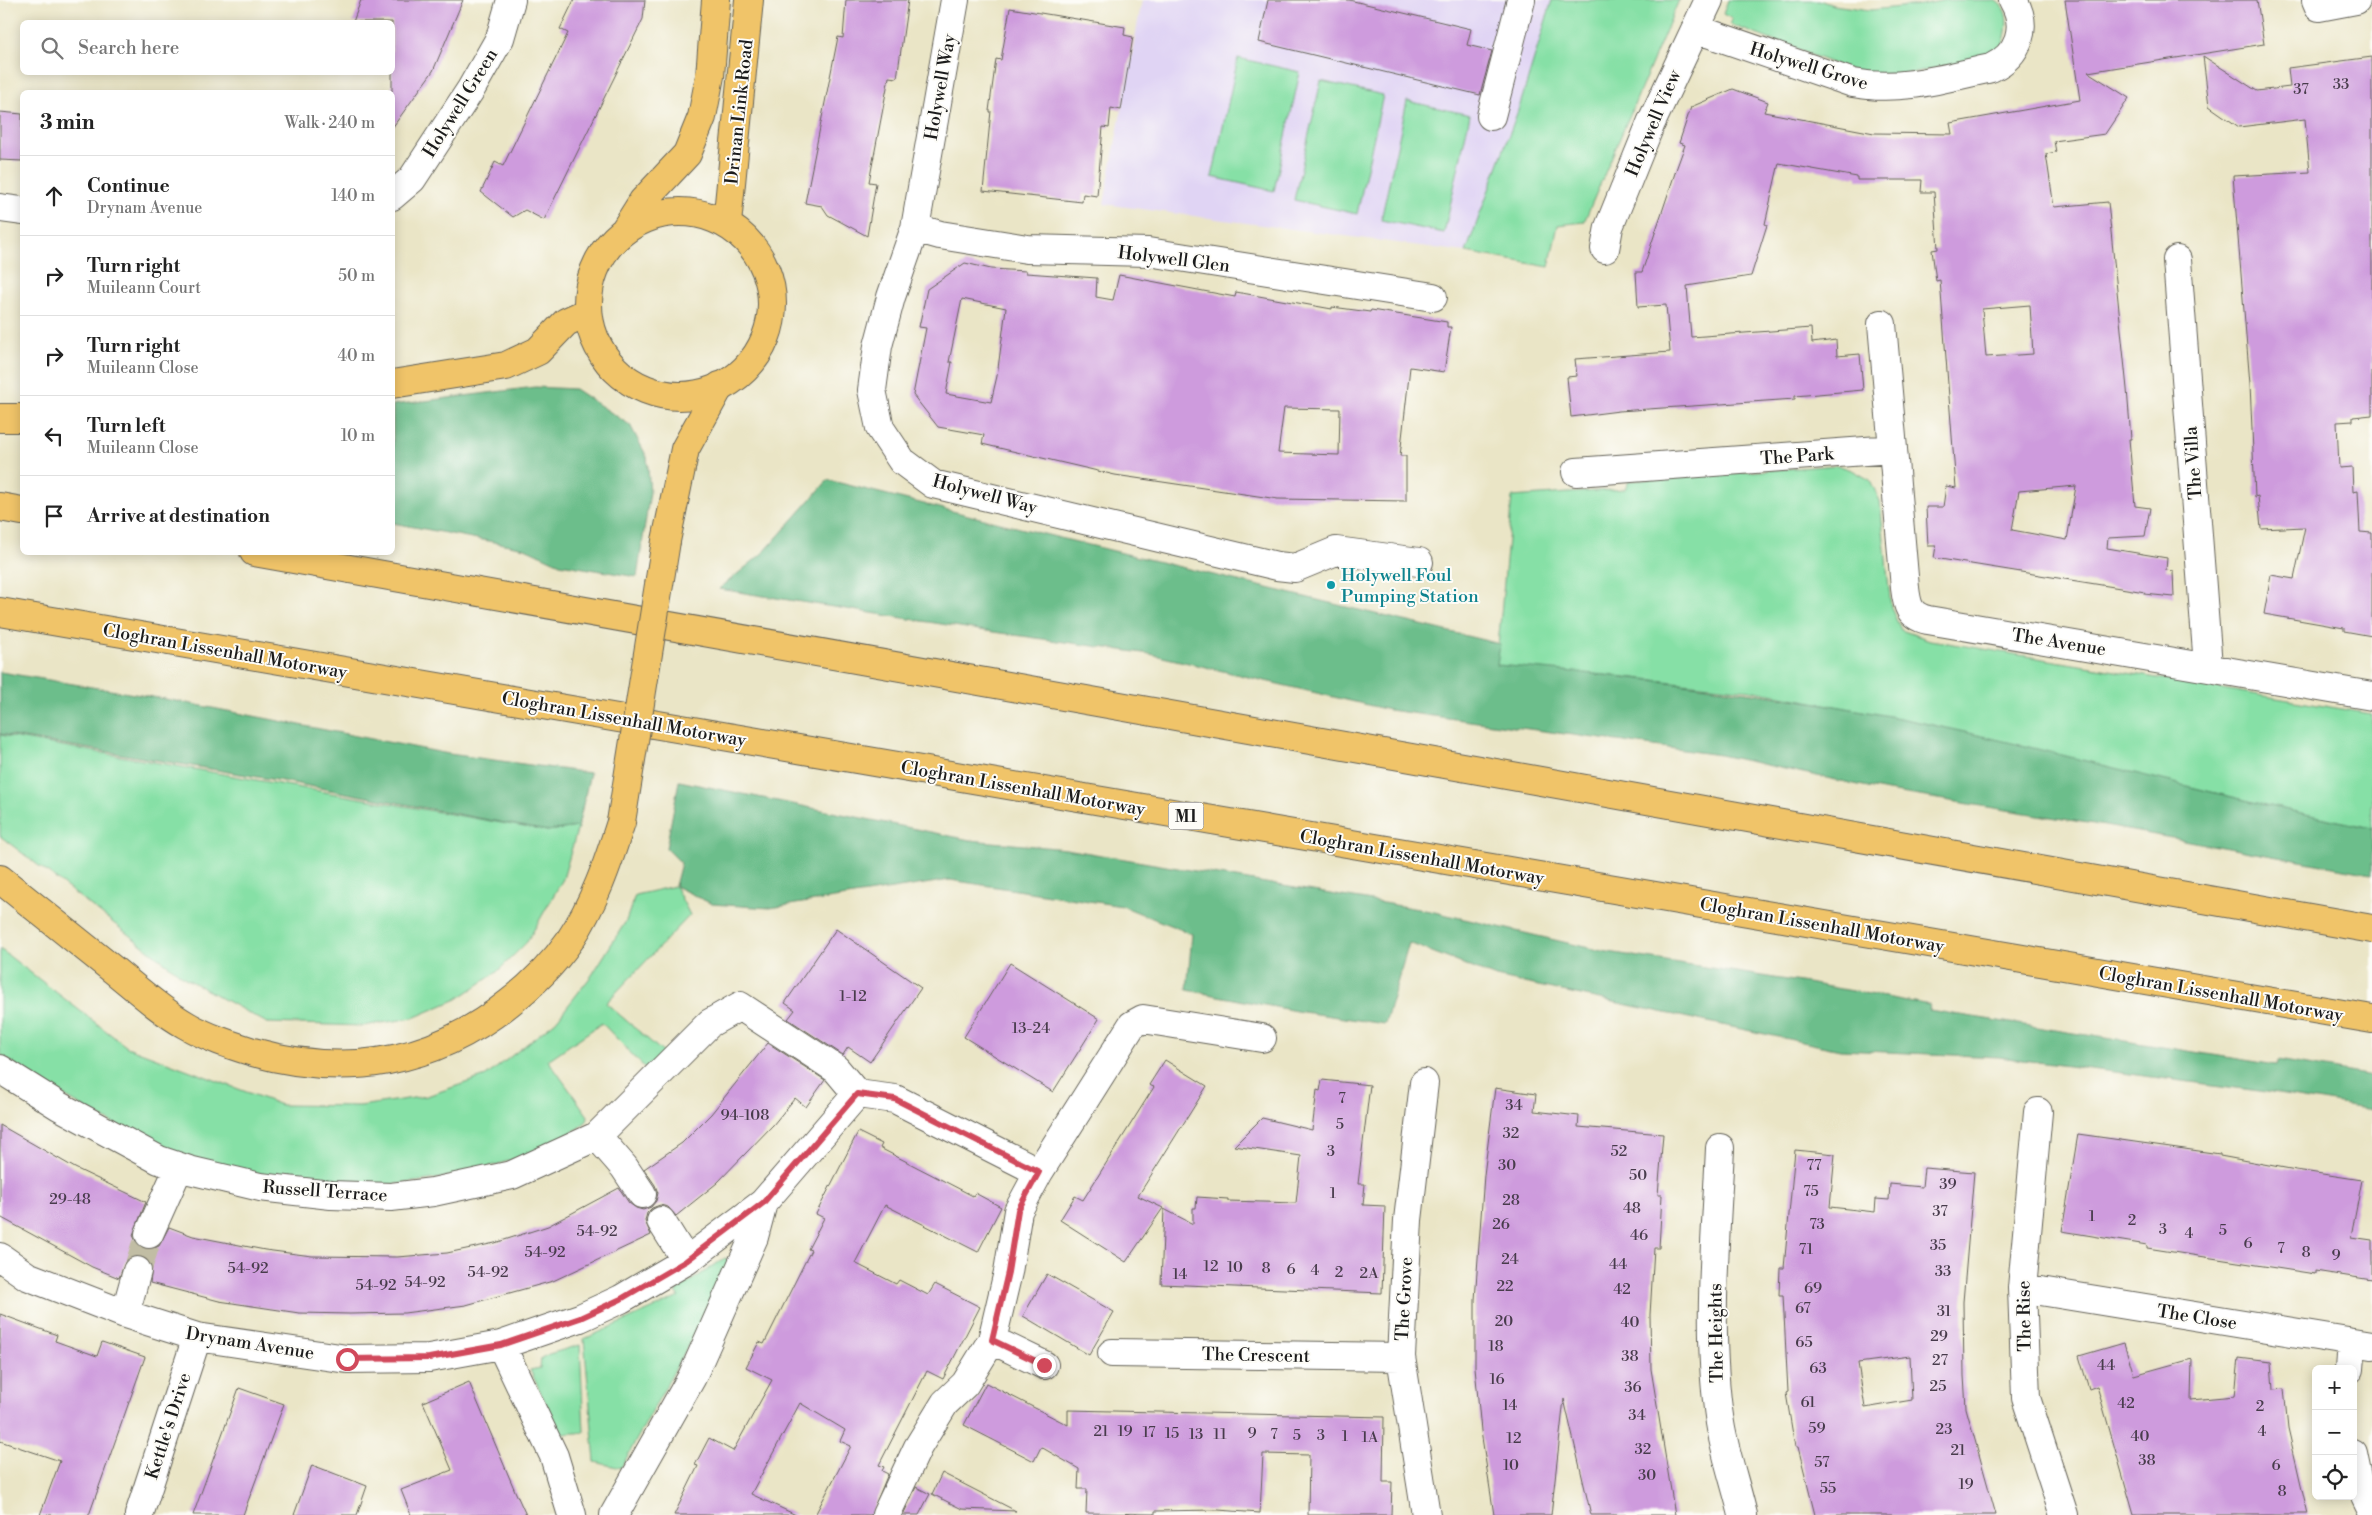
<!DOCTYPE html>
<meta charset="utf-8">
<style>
body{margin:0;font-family:"Libre Bodoni",serif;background:#f6f6f6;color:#222}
.controls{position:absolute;right:15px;bottom:15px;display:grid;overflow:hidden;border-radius:8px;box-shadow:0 2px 12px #0003}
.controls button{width:45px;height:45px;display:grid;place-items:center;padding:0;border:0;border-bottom:1px solid #e0e0e0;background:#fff;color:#222;font:25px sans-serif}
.stop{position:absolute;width:15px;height:15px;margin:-11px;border:4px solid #d1495b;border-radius:50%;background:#fff}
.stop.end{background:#d1495b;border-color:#fff;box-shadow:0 1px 5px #0008}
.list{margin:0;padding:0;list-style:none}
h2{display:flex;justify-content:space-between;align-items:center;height:65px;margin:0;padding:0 20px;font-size:21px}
h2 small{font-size:16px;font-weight:400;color:#767676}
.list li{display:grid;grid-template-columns:32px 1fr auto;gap:15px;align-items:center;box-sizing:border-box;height:80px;padding:0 20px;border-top:1px solid #e0e0e0}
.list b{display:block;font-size:19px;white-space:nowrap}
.list p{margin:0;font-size:16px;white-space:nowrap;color:#767676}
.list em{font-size:16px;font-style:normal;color:#767676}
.icon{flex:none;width:28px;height:28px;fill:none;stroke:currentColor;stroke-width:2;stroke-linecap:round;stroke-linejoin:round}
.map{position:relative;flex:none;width:2372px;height:1515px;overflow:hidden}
.search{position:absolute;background:#fff;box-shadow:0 2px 12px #0003;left:20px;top:20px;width:375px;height:55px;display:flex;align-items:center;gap:12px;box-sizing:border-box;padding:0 18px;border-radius:8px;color:#767676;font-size:19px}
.panel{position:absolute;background:#fff;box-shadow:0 2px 12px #0003;left:20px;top:90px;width:375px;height:465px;border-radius:8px}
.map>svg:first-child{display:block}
</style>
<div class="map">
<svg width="2372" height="1515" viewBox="0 0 2372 1515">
<rect width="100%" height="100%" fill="#fdfcf7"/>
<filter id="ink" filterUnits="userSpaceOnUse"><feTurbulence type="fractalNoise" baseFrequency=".02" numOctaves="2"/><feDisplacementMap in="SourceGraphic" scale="10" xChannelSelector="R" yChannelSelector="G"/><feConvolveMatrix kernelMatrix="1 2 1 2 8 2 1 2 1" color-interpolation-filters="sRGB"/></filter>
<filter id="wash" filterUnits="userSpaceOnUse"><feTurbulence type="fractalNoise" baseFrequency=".0096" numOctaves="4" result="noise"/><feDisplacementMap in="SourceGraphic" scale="20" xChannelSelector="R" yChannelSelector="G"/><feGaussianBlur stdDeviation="1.12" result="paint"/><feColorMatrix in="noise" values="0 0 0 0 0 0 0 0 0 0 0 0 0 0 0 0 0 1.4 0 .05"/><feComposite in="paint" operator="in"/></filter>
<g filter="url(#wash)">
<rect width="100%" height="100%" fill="#eae5c6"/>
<path fill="#e0d4f4" d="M1142,0H1552L1520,105L1466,252L1104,204Z"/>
<path fill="#86e0a6" stroke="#517e61" d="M1552,0H1679L1584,222L1558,225L1549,267L1466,252L1520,105Z
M1728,0H1819L1833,5L1870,10L1920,5L1946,0H1994C2012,9 2007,30 2003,45L1992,52L1962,62L1915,73L1864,75L1729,24L1732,19L1723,14Z
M1238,58L1300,72L1274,191L1212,177Z
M1321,81L1383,95L1357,214L1294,200Z
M1407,101L1470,115L1444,233L1381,220Z
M1837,465L1852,470L1870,480L1880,501L1891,608L1901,630L1930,640L2372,714V828L2298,813L1919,722L1749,690L1616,676L1496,667L1512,497L1625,489L1629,481Z
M0,735L547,831L578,827L563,879L527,942L497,972L457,999L413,1018L363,1026L267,1023L185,978L0,836Z
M675,886L690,915L606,1003L665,1054L645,1068L602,1023L548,1060L588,1116L587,1121C557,1147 515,1160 477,1170C427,1183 375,1188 323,1185C304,1183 285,1178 267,1175C237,1170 207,1164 179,1153C120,1131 52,1091 0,1054V949L127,1047L281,1105L360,1106L427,1096L486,1076L556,1021L592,975L626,921L635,895Z
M725,1258L731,1261L729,1271L621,1468L595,1462L584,1339L679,1297L676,1291Z
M580,1345L584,1432C576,1434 571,1432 561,1435L530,1370L540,1368L541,1358L549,1354Z"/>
<path fill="#6cbe8b" stroke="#446d54" d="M535,387L575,389L630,425L647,457L650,492L637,577L560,564L525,548L393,523V405Z
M828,480L1056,537L1500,644L1497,665C1639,677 1780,693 1919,722C2071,754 2220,798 2372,828V874L2094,824L1882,790L1720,755L1389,710L1150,654L979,630L719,589L764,552Z
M0,672L171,700L449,754L590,773L578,827L547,831L282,781L0,734Z
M679,781L970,840L1066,849L1430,911L1602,951L1813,984L1930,1005L1929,1010L2276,1065L2278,1060L2372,1076V1109L2259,1091L1999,1057L1840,1050L1496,977L1409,943L1385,1024L1296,1011L1187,990L1192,934L1122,906L950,880L770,908L712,904L675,886L681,863L666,848Z"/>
<g id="blocks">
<path fill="#ce9bdd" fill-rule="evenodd" d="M361,0H463L433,71L392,128V22H353Z
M574,0H645L643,19L544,220L525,210L513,217L481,192L495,162L503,166L568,33L560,29Z
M846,0H908L897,78L889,77L869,182L876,183L867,236L828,215L822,206L805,203L838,37L843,38Z
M1268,0H1349L1471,29L1467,45L1492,51L1480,95L1259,42Z
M2065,0H2257L2264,44L2088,72L2129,98L2105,134L2054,141L2056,152L2046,154L2054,207L2108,202L2127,389L2131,439H2129L2135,506L2150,508L2145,536L2108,538L2107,548L2167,558L2166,570L2173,571L2174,597L2144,594L2145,592L1934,558L1936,546H1928L1926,507H1943L1946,486L1956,488L1940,280L1936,281L1932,250L1938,249L1934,192H1921L1922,180H1857V177L1779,163L1765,224L1767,225L1751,276L1687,286L1691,337L1811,328L1812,343L1836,340L1837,356L1860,354L1863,390L1795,396V399L1619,411L1571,417L1567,377L1577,376L1575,359L1670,352L1666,305L1638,307L1636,272H1642L1677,167L1685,145L1679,143L1691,107L1733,89L1768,102L1764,112L1874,133L1952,134L1950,123L2080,100ZM2030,305L2033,354L1986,357L1982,309ZM2076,486L2067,540L2012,530L2019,491Z
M1010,8L1125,27L1124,35L1133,37L1121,110L1111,108L1109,128L1103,127L1097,196L1083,194L1082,202L983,191L991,111H989L996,59L1001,60Z
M2203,56L2257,91L2290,87L2288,68L2372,57V415L2353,417V421L2337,422L2339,468L2352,467L2353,492L2358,491L2360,532L2372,533V636L2344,631V628L2264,614L2271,575L2294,579L2305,527L2261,529L2258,496L2255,497L2250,384L2233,176L2310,172L2305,119L2239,127L2209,106Z
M0,112L22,114V161L0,160Z
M965,263L991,269L1026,271V273L1097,278L1096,297L1113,300L1119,275L1235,297L1236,292L1332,309V307L1370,312L1371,310L1447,322V327H1451L1444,372L1410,367L1400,456H1406V501L1278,499L1115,475L982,444L984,435L938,427L913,395L926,328L919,327L927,289ZM962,299L1006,308L997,376L991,402L946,394L952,362H949ZM1284,408L1340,409L1339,455L1278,453Z
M836,929L921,988L870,1062L848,1047L843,1055L788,1019L795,1010L785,1003Z
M1010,963L1099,1019L1053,1092L964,1037Z
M768,1043L825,1080L806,1107L795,1098L773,1125L717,1183L676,1216L668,1207L660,1205L652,1208L647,1213L645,1221L651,1235L553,1281L466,1305L404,1313L350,1314L299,1313L219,1301L150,1283L152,1267L148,1260L142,1256H134L126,1260L119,1278L92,1267L0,1217V1125L75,1168L146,1202L133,1235L137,1244L143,1248L150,1250L159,1246L169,1227L193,1236L265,1250L312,1256L397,1257L447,1253L495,1243L548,1226L619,1188L629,1203L636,1208L643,1210L651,1207L656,1201L658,1193L655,1185L644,1169L682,1143L711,1114Z
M1165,1060L1207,1086L1138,1196L1163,1208L1126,1262L1060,1220L1075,1196L1083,1200L1154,1087L1149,1085Z
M1322,1080L1370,1085L1358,1184H1365L1363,1205L1385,1206L1382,1293L1161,1284L1164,1209L1193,1224V1208H1196L1197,1197L1228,1199V1201L1296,1203L1301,1156L1234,1146L1262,1118L1312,1130L1317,1090L1320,1091Z
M1495,1088L1536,1094L1534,1111L1579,1116L1578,1127L1663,1134L1658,1195H1662L1659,1248H1654L1650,1315L1651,1369L1675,1515H1591L1564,1399L1551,1515H1494L1481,1431L1475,1367V1300L1484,1175Z
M858,1132L882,1144L880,1148L973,1196L975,1193L1001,1207L978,1252L885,1205L855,1263L896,1284L899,1280L928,1295L935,1284L980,1307L943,1379L927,1371L879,1465L884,1467L882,1471L888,1474L871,1515H815L851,1446L840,1441L845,1430L800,1403L751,1494L796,1515H674L698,1466L695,1465L709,1438L733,1451L772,1380L746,1367L759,1342L764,1344L811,1250L808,1249L824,1218L816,1214Z
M2078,1134L2220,1154V1156L2296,1170L2362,1180L2351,1237L2372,1240V1280L2315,1271V1274L2147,1248V1245L2062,1231Z
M1795,1150L1835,1154L1830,1207L1875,1212L1876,1199L1889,1200L1890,1184L1922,1187L1924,1168L1974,1172L1963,1302L1964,1376L1966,1408L1996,1515H1815L1798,1447H1795L1786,1393L1788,1392L1783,1295H1779L1780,1268H1784ZM1910,1356L1912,1400L1865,1408L1858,1363Z
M1047,1274L1114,1312L1089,1355L1023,1316Z
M0,1314L57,1335L55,1341L97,1356L102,1342L145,1357L89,1515H40L60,1461L0,1441Z
M2124,1343L2134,1375L2192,1359L2191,1400L2235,1396L2239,1358L2271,1362L2273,1390L2284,1389L2288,1428L2308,1515H2134L2097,1386L2089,1389L2079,1356Z
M469,1382L515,1491L526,1515H411L401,1490L452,1470L423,1402Z
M986,1383L1068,1425V1410L1384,1417L1383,1482H1392L1391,1515H1308L1309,1455L1263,1454L1260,1513L1218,1510L1155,1511V1514L1086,1513L1087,1489H1078L1079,1469L1041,1447L1034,1461L964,1425Z
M239,1388L284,1404L247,1504L243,1515H193Z
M312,1465L367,1486L357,1515H294Z
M942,1473L1016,1511L962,1509L932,1494Z
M916,1487L930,1494L919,1515H903Z"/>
</g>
</g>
<g filter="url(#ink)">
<use href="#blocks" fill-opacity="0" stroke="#646258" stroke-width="1"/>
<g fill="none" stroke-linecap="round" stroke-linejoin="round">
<path stroke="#c1bda4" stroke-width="28" stroke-dasharray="28 14" stroke-linecap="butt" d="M137,1271L149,1234"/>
<g stroke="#646258" stroke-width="30">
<path id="minor" d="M955,0L915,228L891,297L878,346L872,390L880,428L902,461L933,484L1277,566L1295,568L1336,551L1419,562
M2316,0L2319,7L2356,0
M1696,29L1853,83C1901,92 1945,78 1991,68C2019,55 2029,27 2013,0
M1491,116L1521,0
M392,196L412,179L471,89L500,38L511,0
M0,208L22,211
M915,228L940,235L1027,249L1148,252L1433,297
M1605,249L1609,227L1651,123L1709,0
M2177,260L2208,666
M1893,449L1905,588C1907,605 1909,616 1928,620L2372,696
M1576,472L1893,449L1882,324
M0,1069L59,1106L159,1160L189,1170L260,1187L331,1195L391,1197L433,1192L512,1175L597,1136L710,1023L740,1006L836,1069L857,1094
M1424,1083L1408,1220L1401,1357L1426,1515
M2038,1112L2022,1288L2026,1398L2064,1515
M597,1136L624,1167L642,1194
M1720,1148C1716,1239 1706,1333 1720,1423C1725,1454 1736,1485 1743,1515
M661,1221L686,1261
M149,1234L179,1167
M0,1257L27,1276L125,1314L197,1337L347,1359L429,1358L501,1345L580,1318L621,1299L686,1261L763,1203L857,1094L895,1099L1039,1172
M2022,1288L2372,1345
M125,1314L137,1271
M992,1340L1044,1365
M501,1345L554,1456L572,1515
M1112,1353L1401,1357
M2350,1369L2352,1342
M2353,1453L2359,1482L2372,1509
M139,1515L197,1337
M614,1515L692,1377L754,1237L763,1203
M886,1515L918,1447L945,1403L965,1384L992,1340L1008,1272L1018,1211L1039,1172L1132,1025L1143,1019L1262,1038"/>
</g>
<g stroke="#646258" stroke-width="30">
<path id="major" d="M588 304a92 92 0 1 1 184 0a92 92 0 1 1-184 0Z
M727,224L749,0
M626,228L643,201L687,154L702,117L710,76L716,0"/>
</g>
<g stroke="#646258" stroke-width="30">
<path id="highway" d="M392,384L506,366L538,351L566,322L588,312
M0,418H22
M0,507L22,511
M666,541L685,449L720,386
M254,552L2372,929
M0,612L2372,1019
M0,879C39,910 77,941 116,972C138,990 161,1011 186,1025C206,1037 231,1045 253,1052C346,1078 433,1064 509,1003C532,985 554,963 570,940C594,904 608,863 621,822"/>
</g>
<use href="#minor" stroke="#fff" stroke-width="28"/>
<use href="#major" stroke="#f0c469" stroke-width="28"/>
<use href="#highway" stroke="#f0c469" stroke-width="28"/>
<g stroke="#646258" stroke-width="30" stroke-linecap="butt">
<path id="highway-bridge" d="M621,822L666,541"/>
</g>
<use href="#highway-bridge" stroke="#f0c469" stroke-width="28"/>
</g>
</g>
<g fill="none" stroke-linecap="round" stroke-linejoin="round" filter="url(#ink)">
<path stroke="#d1495b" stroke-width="6" d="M347,1359L429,1358L501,1345L580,1318L621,1299L686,1261L763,1203L857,1094L895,1099L1039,1172L1018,1210L1008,1272L992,1340L1044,1365"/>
</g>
<circle fill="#0f9aa8" stroke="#fdfcf7" stroke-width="2" cx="1331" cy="585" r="5"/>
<g text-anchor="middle" stroke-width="4" stroke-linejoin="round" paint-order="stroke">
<g font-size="15" fill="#483c4c">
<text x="2341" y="89">33</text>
<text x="2301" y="94">37</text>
<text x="853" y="1001">1-12</text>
<text x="1031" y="1033">13-24</text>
<text x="1342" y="1103">7</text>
<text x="1514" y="1110">34</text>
<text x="745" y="1120">94-108</text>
<text x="1340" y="1129">5</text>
<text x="1511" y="1138">32</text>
<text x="1331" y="1156">3</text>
<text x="1619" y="1156">52</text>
<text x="1507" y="1170">30</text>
<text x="1814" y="1170">77</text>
<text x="1638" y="1180">50</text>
<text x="1948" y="1189">39</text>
<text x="1811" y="1196">75</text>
<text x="1333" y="1198">1</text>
<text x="70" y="1204">29-48</text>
<text x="1511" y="1205">28</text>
<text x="1632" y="1213">48</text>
<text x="1940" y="1216">37</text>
<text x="2092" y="1221">1</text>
<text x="2132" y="1225">2</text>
<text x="1501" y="1229">26</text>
<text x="1817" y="1229">73</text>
<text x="2163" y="1234">3</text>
<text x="2223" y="1235">5</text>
<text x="597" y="1236">54-92</text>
<text x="2189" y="1238">4</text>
<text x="1639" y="1240">46</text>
<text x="2248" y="1248">6</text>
<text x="1938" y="1250">35</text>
<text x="2281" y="1253">7</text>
<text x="1806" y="1254">71</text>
<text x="545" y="1257">54-92</text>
<text x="2306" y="1257">8</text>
<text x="2336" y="1260">9</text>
<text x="1510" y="1264">24</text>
<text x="1618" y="1269">44</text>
<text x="1211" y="1271">12</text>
<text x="1235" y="1272">10</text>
<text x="248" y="1273">54-92</text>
<text x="1266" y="1273">8</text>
<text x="1291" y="1274">6</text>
<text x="1315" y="1275">4</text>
<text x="1943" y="1276">33</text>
<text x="488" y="1277">54-92</text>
<text x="1339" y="1277">2</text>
<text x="1369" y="1278">2A</text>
<text x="1180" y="1279">14</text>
<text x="425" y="1287">54-92</text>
<text x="376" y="1290">54-92</text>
<text x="1505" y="1291">22</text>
<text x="1813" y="1293">69</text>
<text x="1622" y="1294">42</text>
<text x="1803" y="1313">67</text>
<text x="1944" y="1316">31</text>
<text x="1504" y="1326">20</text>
<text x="1630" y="1327">40</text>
<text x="1939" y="1341">29</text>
<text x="1804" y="1347">65</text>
<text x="1496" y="1351">18</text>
<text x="1630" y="1361">38</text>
<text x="1940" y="1365">27</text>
<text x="2106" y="1370">44</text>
<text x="1818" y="1373">63</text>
<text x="1497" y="1384">16</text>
<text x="1938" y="1391">25</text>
<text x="1633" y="1392">36</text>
<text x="1808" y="1407">61</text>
<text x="2126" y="1408">42</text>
<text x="1510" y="1410">14</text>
<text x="2260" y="1411">2</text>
<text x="1637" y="1420">34</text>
<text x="1817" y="1433">59</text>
<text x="1944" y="1434">23</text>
<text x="1101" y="1436">21</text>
<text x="1125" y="1436">19</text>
<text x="2262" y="1436">4</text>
<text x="1149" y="1437">17</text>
<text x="1172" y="1438">15</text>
<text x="1252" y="1438">9</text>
<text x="1196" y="1439">13</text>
<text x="1220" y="1439">11</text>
<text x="1274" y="1439">7</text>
<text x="1297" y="1440">5</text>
<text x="1321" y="1440">3</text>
<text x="1345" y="1441">1</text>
<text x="2140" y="1441">40</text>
<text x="1370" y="1442">1A</text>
<text x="1514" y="1443">12</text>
<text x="1643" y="1454">32</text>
<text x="1958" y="1455">21</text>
<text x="2147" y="1465">38</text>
<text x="1822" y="1467">57</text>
<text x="1511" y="1470">10</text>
<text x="2276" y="1470">6</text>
<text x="1647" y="1480">30</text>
<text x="1966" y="1489">19</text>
<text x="1828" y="1493">55</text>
<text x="2282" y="1496">8</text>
</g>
<rect fill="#fdfcf7" stroke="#605f5e" stroke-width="1" x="1168.5" y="802.5" width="35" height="27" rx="4"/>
<g font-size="16" font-weight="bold" fill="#1c1c1c">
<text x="1186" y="822">M1</text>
</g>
<g font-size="18" fill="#1c1c1c" stroke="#fdfcf7">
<text transform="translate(1809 66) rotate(17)" y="6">Holywell Grove</text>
<text transform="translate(940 87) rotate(-80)" y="6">Holywell Way</text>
<text transform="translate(460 103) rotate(-58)" y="6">Holywell Green</text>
<text transform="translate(739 112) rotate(-84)" y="6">Drinan Link Road</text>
<text transform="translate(1653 123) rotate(-67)" y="6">Holywell View</text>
<text transform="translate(1174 259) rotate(7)" y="6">Holywell Glen</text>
<text transform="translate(1797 456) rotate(-4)" y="6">The Park</text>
<text transform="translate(2193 463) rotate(-94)" y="6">The Villa</text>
<text transform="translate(985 494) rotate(15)" y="6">Holywell Way</text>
<text transform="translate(2059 642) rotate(9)" y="6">The Avenue</text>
<text transform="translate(225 651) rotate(10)" y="6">Cloghran Lissenhall Motorway</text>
<text transform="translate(624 719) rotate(10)" y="6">Cloghran Lissenhall Motorway</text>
<text transform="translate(1023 788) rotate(10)" y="6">Cloghran Lissenhall Motorway</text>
<text transform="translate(1422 857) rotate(10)" y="6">Cloghran Lissenhall Motorway</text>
<text transform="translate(1822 925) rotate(10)" y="6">Cloghran Lissenhall Motorway</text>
<text transform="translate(2221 994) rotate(10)" y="6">Cloghran Lissenhall Motorway</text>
<text transform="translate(325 1191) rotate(4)" y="6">Russell Terrace</text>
<text transform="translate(1404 1299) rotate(-87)" y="6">The Grove</text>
<text transform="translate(2024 1316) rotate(-91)" y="6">The Rise</text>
<text transform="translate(2197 1317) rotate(9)" y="6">The Close</text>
<text transform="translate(1716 1333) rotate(-91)" y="6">The Heights</text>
<text transform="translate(250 1343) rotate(9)" y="6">Drynam Avenue</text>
<text transform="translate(1256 1355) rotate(1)" y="6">The Crescent</text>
<text transform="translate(168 1426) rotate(-72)" y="6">Kettle's Drive</text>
</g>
<g font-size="18" fill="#0d838f" stroke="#fdfcf7" text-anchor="start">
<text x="1341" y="581">Holywell Foul<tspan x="1341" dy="21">Pumping Station</tspan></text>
</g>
</g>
</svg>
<div class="controls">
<button>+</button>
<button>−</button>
<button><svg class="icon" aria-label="locate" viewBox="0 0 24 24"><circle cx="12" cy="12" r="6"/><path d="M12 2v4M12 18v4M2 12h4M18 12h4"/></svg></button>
</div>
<div class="stop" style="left:347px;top:1359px"></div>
<div class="stop end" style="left:1044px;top:1365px"></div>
<div class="search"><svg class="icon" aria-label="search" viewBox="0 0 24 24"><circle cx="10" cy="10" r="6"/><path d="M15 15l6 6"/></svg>Search here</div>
<section class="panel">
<h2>3 min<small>Walk · 240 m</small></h2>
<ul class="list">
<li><svg class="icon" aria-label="ahead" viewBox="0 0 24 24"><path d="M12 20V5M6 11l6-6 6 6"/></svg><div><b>Continue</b><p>Drynam Avenue</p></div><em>140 m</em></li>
<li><svg class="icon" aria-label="right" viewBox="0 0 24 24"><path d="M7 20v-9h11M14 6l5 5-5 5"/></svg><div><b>Turn right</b><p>Muileann Court</p></div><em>50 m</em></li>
<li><svg class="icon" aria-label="right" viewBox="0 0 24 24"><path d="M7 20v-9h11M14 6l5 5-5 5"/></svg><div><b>Turn right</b><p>Muileann Close</p></div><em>40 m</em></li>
<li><svg class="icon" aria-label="left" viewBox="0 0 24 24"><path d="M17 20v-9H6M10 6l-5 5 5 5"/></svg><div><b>Turn left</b><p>Muileann Close</p></div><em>10 m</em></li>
<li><svg class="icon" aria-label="arrive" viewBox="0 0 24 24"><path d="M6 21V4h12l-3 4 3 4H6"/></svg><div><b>Arrive at destination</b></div></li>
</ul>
</section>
</div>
